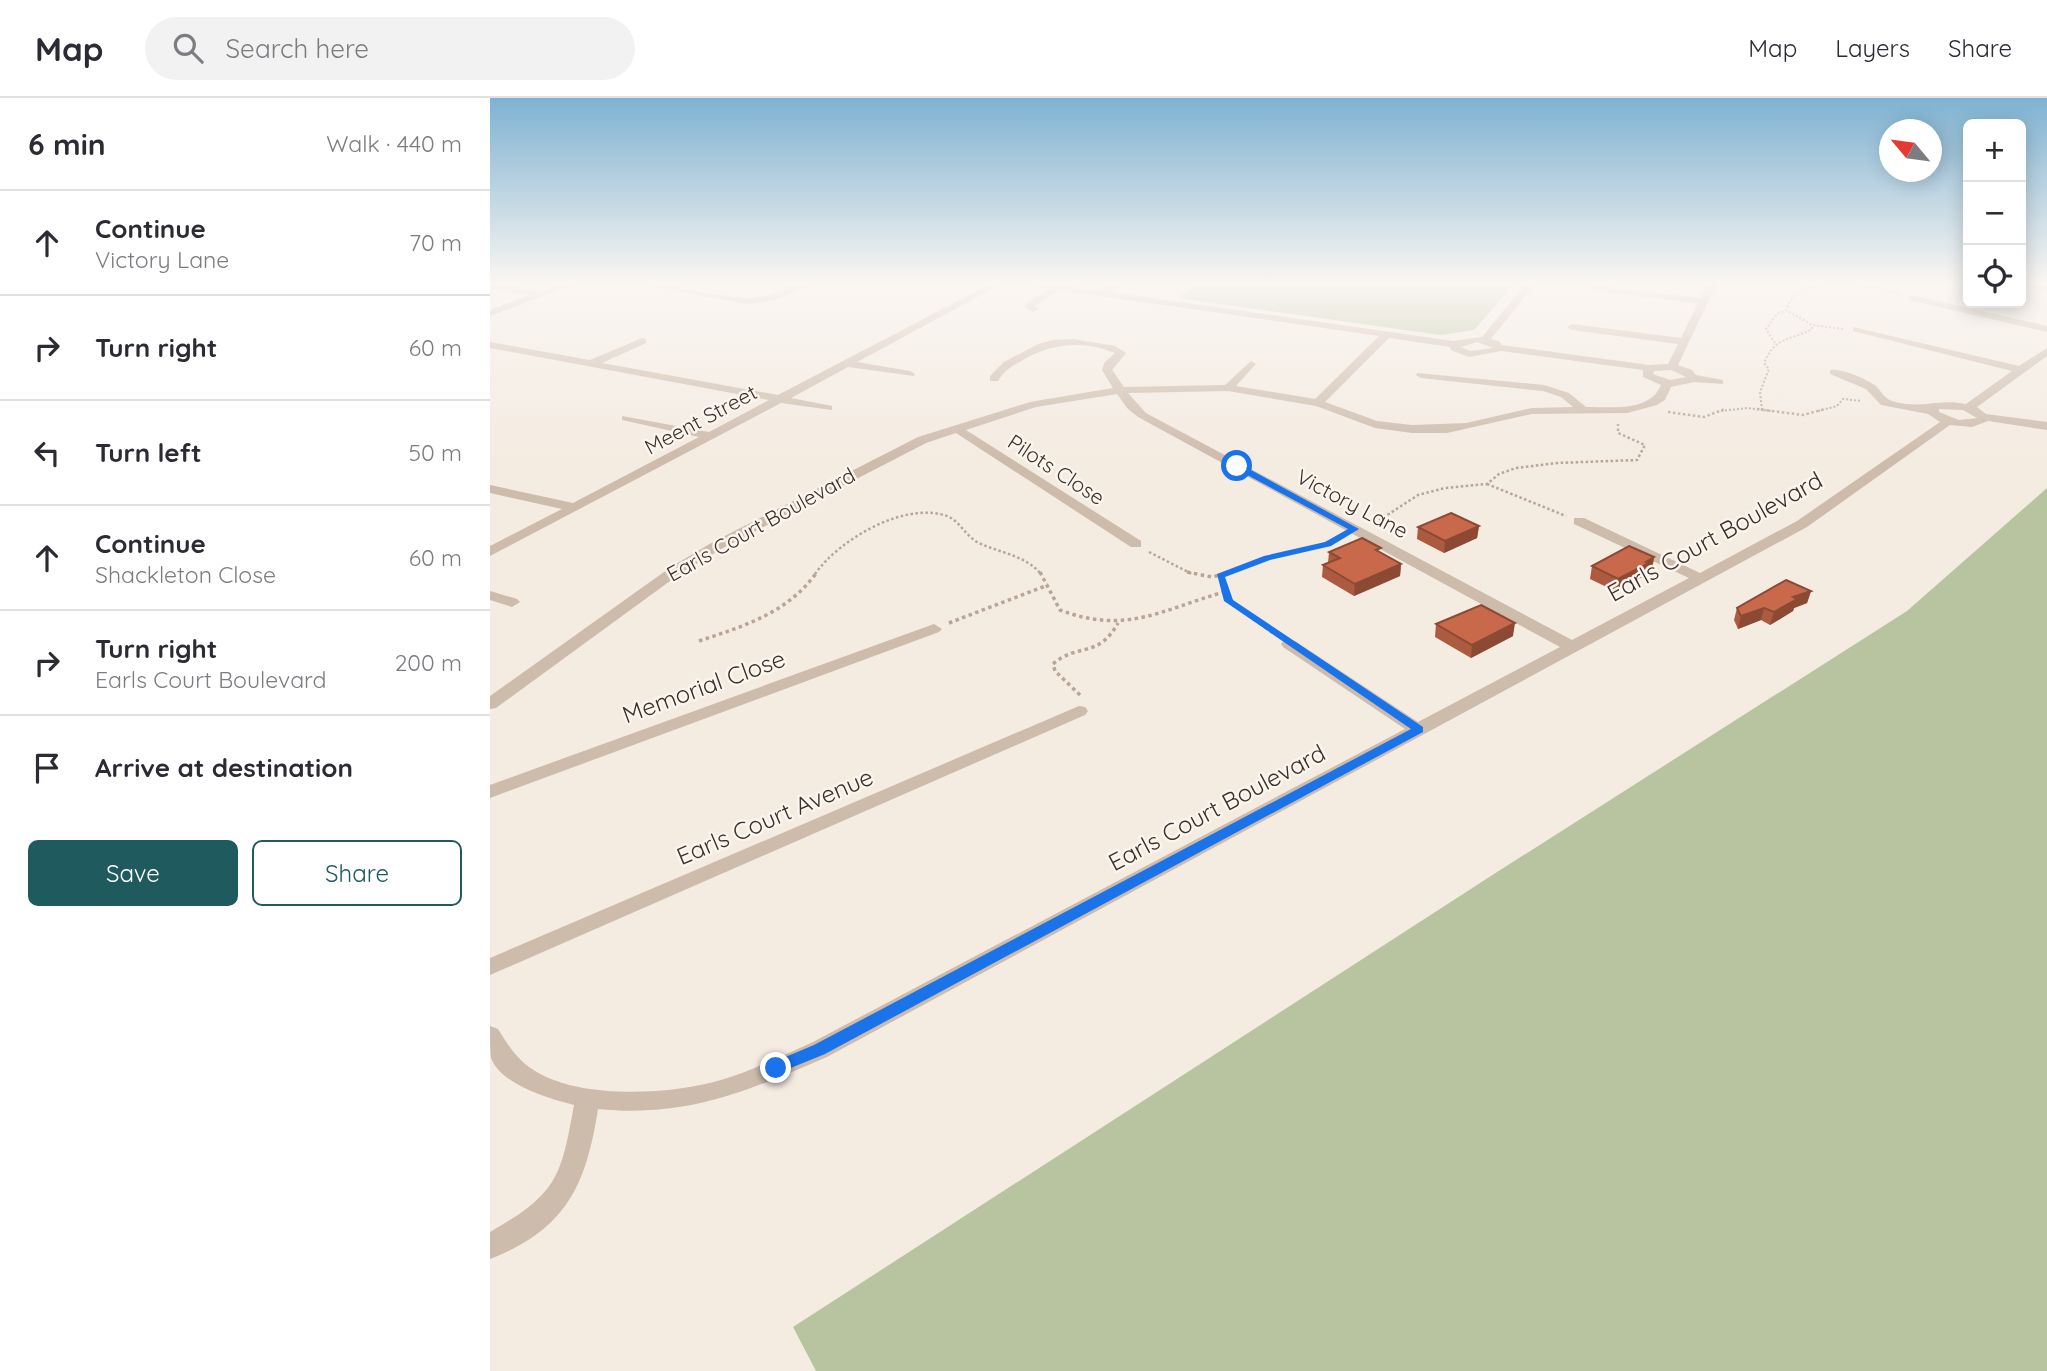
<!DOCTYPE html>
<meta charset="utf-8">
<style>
body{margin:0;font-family:Quicksand,sans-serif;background:#f2f2f3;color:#2b2b33}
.controls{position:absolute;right:21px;top:21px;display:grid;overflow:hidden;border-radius:10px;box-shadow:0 4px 18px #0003}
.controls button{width:63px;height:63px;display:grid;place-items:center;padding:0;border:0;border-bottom:2px solid #e1e1e2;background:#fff;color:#2b2b33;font:35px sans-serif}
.compass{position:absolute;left:1389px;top:21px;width:63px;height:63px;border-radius:50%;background:#fff;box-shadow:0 4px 18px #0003;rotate:299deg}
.stop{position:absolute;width:21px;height:21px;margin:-16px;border:5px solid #1a73e8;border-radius:50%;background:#fff}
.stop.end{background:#1a73e8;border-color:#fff;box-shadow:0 2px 7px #0008}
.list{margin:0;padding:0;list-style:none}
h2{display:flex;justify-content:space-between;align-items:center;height:91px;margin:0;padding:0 28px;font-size:30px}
h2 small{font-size:23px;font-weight:400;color:#7c7c81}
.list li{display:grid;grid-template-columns:46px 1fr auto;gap:21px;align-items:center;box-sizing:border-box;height:105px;padding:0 28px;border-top:2px solid #e1e1e2}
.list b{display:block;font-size:26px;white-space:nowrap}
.list p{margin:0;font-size:23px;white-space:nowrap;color:#7c7c81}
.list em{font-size:23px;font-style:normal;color:#7c7c81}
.actions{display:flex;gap:14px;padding:21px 28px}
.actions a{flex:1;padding:16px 0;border:2px solid #1f5a5e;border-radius:10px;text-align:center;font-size:24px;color:#1f5a5e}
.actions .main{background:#1f5a5e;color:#fff}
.icon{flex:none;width:38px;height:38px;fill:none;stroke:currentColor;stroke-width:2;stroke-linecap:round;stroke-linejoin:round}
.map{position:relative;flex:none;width:1557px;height:1273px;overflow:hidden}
header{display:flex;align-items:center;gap:42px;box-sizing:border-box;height:98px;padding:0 35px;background:#fff;border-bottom:2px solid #e1e1e2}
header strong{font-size:33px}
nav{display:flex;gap:38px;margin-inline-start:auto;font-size:24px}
.search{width:490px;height:63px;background:#f2f2f3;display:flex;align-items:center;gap:18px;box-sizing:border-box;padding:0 24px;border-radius:38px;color:#7c7c81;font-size:26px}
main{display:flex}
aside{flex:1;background:#fff}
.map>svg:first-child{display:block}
</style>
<header>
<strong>Map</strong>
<div class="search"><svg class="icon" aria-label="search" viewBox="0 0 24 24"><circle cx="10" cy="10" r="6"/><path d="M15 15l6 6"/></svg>Search here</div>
<nav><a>Map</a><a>Layers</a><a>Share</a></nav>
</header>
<main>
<aside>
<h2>6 min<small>Walk · 440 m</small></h2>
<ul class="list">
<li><svg class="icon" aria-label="ahead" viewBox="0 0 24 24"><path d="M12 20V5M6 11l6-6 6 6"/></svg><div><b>Continue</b><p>Victory Lane</p></div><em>70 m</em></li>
<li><svg class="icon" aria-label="right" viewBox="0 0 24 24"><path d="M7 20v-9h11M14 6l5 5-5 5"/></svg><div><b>Turn right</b></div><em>60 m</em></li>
<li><svg class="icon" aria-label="left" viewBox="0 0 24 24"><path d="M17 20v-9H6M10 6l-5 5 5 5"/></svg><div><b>Turn left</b></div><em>50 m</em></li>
<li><svg class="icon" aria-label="ahead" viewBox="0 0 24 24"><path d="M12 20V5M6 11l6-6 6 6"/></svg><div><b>Continue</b><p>Shackleton Close</p></div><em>60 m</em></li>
<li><svg class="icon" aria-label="right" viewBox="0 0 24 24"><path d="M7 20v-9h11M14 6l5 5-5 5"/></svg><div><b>Turn right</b><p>Earls Court Boulevard</p></div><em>200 m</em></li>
<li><svg class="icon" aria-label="arrive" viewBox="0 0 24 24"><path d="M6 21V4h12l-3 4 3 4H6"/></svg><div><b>Arrive at destination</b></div></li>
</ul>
<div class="actions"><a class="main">Save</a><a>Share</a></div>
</aside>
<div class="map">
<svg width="1557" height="1273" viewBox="0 0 1557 1273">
<rect width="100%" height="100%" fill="#f4ebe1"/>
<path fill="#b8c4a0" d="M712,183H1027L984,232L951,237L688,200Z
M1557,390V1273H326L303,1229L1004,776L1417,513Z"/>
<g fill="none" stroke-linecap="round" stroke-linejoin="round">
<path stroke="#b9a596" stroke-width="2" stroke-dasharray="2 2" stroke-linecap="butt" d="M1356,183L1411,197
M1353,231L1322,227L1296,212C1307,183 1337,186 1363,186
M1285,245L1276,231L1287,216L1296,212
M1272,312L1270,294L1279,271L1274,265C1285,238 1300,243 1322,231V227
M1231,313L1257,310L1281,313
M1328,313L1347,308L1353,301L1372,303"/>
<path stroke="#b9a596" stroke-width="2.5" stroke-dasharray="2.5 2.5" stroke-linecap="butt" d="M1267,311L1313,317L1335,311
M1178,314L1214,319L1235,311
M997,386L1076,418
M885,425L928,397L955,390L997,386L1009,376L1026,370L1067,365L1147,362L1155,347L1128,335V326
M659,454L702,476
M325,476C349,442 414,403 457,418C470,423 476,439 489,445C510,455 535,457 551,476
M736,476L776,460L822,450L849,440"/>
<path stroke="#b9a596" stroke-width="3.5" stroke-dasharray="3.5 3.5" stroke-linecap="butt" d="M550,474L570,512C636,537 671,512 734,494
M697,474L722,479L741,474
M730,478L739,503L786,537
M459,525L558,487
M209,543C254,528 298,515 327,474
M590,597L565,573L563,566C589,544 608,561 628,525"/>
<path fill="#cdbbac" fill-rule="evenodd" d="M80,183H93L0,218V212L40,197L0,191V185L50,194Z
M131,183C173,183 213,197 255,200C282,202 303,183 329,183L286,202L257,206Z
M506,183H517L367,264L420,273L425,276L424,278L358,269L301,300L342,308V312L291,305L0,458V448L72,411L0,395V387L83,405L209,339L132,322V318L219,334L279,302L0,250V244L100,262L152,240L156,241V245L112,265L288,297Z
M521,183C550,183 577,190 606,192C616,192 623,183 637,183L620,194L963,243L992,239L1038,183H1047L1001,241L1009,243L1012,247L1159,267L1178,266L1188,246L1082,232L1077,229L1082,226L1191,240L1208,205L1107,193L1104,192V188L1211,200L1219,183H1228L1188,267L1202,272L1206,277L1233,282V286L1204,284L1181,289L1175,302L1167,307L1137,315L1042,316L957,335H922L885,330L826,308L738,293L638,295L656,315L1082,542L1199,480L1084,426V420H1094L1210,475L1307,423L1450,324L1438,316L1391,307L1376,291L1340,276V272C1352,270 1376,281 1386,288C1391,293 1395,301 1402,303C1431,312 1449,300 1476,306L1522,273L1363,233V229L1529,268L1557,250V258L1487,309L1496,316L1557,324V332L1498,323L1482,329L1460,327L1317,429L337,959C257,993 198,1020 108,1011C96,1087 77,1131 0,1161V1134C67,1096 71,1080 84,1007C60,1001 11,987 1,960C0,951 0,938 0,928L8,931C18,947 26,960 42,971C87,1002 181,997 231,982C262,973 291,958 321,945L915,631L793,549L791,546L793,543H805L928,624L1070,549L648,319L638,311L627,296L546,309L476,332L651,443V449H641L466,335L436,345L233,450L191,475L6,610L0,611V598L181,469L223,444L428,339L540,304L623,290L612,272L615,264L625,255C594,242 561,245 533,262C522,268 514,272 508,283H500V278L514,264L548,246L563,242L583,241L625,248L636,255L622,272L634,289L735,287L761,263L766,266L746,288L825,301L889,238L569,192L545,208L548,211L543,214L536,210V206L559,191ZM899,240L960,249L961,252L979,259L1011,253L1153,272V279L1171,287C1160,314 1122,309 1096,309L1079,295L1054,287L927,275L926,277L931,280L1053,293L1071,299L1083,309L1042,310L976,325L922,327L887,323L835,304ZM987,244L1003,250L980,253L971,249ZM1181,272L1196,279L1180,282L1163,276L1164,273ZM1449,311L1473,312L1487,320L1469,322L1449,314Z
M1531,183L1557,187V193L1531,188Z
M1422,197L1557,228V234L1419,202V198Z
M0,493L27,501L30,504L22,509L0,502Z
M444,526L452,531L449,534L0,700V687Z
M589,608L595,609L598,613L595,617L0,877V860Z"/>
</g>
<path fill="#ac5a40" d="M989,428L987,440L954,455L927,441L928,429Z
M839,454L891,455L911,466L910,478L864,498L832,479L833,467L838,465Z
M1164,459L1162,472L1157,474L1156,477L1125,493L1100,481L1102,468Z
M1321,493L1317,505L1304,510L1303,513L1280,527L1271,522L1248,531L1244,522L1247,510Z
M946,526L1023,538L981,560L945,539Z"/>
<path fill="#8c4a34" d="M989,428L987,440L954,455L955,443Z
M1164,459L1162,472L1157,474L1156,477L1125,493L1128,481Z
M911,466L910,478L864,498L865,486Z
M1321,493L1317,505L1304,510L1303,513L1280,527L1284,514L1303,499Z
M1274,510L1271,522L1248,531L1251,518Z
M1025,525L1023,538L981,560L982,547Z"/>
<path fill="#c8694b" stroke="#8c4a34" stroke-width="2" d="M961,415L989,428L955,443L928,429Z
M872,440L891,450L886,452L911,466L865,486L833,467L850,460L839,454Z
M1139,448L1164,459L1156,464L1159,465L1128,481L1102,468Z
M1296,482L1321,493L1303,499L1307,501L1284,514L1274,510L1251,518L1247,510Z
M991,507L1025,525L982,547L946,526Z"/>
<linearGradient id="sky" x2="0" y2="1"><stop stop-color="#7eb2d2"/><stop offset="0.51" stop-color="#faf6f2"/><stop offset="1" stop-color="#faf6f2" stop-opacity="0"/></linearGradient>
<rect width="1557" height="362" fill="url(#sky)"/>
<path fill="#1a73e8" d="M744,366H750L869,431L841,448L780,462L735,479L743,502L933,629V634L335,956L286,976L281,974L279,970L281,965L324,947L921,631L734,503L727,476L774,458L835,444L858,431L744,370Z"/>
<g text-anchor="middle" stroke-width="5" stroke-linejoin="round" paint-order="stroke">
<g font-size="21" fill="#3b302b" stroke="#fbf5ee">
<text transform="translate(211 322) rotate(-28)" y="7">Meent Street</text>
<text transform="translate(566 372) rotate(33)" y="7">Pilots Close</text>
<text transform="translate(862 406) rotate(28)" y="7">Victory Lane</text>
<text transform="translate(271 427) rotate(-29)" y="7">Earls Court Boulevard</text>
</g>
<g font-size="24" fill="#3b302b" stroke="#fbf5ee">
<text transform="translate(1225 439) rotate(-29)" y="8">Earls Court Boulevard</text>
<text transform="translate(214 589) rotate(-20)" y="8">Memorial Close</text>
<text transform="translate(727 710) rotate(-28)" y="8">Earls Court Boulevard</text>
<text transform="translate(285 719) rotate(-23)" y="8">Earls Court Avenue</text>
</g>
</g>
</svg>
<div class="controls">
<button>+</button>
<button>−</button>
<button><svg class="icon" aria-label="locate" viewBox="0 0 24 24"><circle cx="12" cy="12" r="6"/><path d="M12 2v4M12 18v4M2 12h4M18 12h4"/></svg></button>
</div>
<svg class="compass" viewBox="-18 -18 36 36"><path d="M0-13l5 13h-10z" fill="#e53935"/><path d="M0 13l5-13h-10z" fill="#7c7c81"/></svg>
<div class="stop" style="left:747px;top:368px"></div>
<div class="stop end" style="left:286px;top:970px"></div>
</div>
</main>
